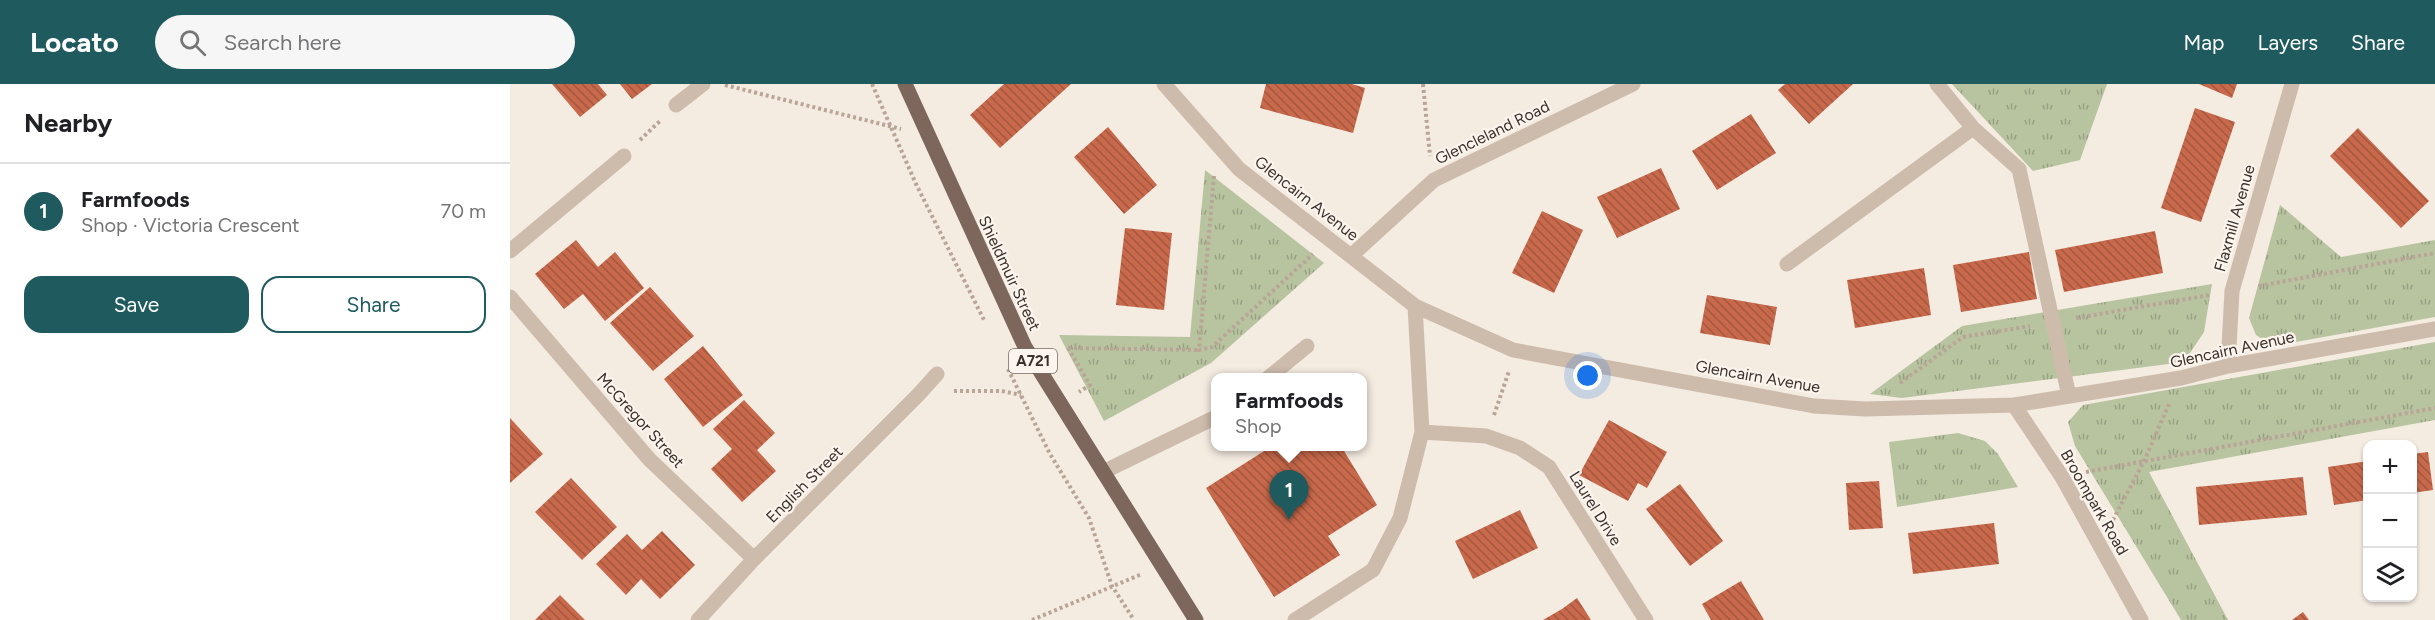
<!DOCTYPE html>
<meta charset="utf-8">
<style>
body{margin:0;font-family:Figtree,sans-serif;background:#f6f6f6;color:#202124}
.controls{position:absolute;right:18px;bottom:18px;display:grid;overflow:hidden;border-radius:12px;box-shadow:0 2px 4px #0004}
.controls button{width:54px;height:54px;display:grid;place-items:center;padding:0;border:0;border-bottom:2px solid #e0e0e0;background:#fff;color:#202124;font:30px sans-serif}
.you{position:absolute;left:1078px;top:292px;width:21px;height:21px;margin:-15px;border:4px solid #fff;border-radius:50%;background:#1a73e8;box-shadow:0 0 0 9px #1a73e833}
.badge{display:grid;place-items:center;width:39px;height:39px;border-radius:50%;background:#1f5a5e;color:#fff;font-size:20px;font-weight:700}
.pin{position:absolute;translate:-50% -50px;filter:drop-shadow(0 2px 3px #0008)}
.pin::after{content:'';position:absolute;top:32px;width:21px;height:18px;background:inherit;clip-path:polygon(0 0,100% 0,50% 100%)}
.popup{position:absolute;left:701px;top:289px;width:156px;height:78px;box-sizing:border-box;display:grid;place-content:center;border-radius:12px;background:#fff;filter:drop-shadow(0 2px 4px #0005);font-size:20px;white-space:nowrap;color:#757577}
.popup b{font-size:22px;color:#202124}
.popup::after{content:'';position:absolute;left:50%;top:100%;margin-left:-12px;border:12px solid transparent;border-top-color:#fff}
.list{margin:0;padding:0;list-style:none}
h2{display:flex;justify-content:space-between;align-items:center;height:78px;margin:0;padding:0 24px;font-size:26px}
h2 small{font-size:20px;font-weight:400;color:#757577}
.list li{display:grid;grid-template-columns:39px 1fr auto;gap:18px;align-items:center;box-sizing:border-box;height:96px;padding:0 24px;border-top:2px solid #e0e0e0}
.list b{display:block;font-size:22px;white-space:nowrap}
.list p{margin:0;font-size:20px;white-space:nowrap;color:#757577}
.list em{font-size:20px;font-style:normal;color:#757577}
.actions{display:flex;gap:12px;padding:18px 24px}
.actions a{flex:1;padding:14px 0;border:2px solid #1f5a5e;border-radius:18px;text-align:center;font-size:21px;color:#1f5a5e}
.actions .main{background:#1f5a5e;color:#fff}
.icon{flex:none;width:33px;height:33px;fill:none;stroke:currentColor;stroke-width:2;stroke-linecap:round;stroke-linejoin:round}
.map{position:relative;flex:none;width:1925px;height:536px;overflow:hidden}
header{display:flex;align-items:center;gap:36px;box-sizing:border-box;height:84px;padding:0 30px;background:#1f5a5e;color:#fff}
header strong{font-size:28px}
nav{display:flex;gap:33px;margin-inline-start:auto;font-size:21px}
.search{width:420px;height:54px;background:#f6f6f6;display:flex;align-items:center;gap:15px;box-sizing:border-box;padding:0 21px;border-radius:33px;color:#757577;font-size:22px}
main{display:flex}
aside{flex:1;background:#fff}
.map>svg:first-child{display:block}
</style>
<header>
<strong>Locato</strong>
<div class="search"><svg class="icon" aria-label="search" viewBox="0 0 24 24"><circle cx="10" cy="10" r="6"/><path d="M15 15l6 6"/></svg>Search here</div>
<nav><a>Map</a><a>Layers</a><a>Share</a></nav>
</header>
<main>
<aside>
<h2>Nearby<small></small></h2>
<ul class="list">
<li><span class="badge">1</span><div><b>Farmfoods</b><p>Shop · Victoria Crescent</p></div><em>70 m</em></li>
</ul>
<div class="actions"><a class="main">Save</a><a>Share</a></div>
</aside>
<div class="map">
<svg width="1925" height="536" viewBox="0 0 1925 536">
<defs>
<pattern id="grass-tufts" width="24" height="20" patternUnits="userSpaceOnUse" patternTransform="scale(1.5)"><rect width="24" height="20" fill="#b8c4a0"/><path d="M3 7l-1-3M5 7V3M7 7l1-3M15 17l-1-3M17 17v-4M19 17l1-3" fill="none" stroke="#97a083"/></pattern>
<pattern id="building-back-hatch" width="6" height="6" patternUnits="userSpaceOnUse" patternTransform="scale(1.5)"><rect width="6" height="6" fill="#c8694b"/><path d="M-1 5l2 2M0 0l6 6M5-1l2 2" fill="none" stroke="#a4573f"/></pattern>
</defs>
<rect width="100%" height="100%" fill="#f4ebe1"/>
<path fill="url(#grass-tufts)" d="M1442,0H1597L1570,76L1523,87Z
M695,86L814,179L701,279L594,337L549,251L680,253Z
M1770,121L1831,173L1925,156V233L1764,262L1746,251L1739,234Z
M1702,200L1694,248L1674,278L1392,314L1360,310L1452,242Z
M1925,258V336L1639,388L1718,536H1671L1565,362L1558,338L1573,321Z
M1448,349L1475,357L1488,370L1508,403L1387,423L1379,358Z"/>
<path fill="url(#building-back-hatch)" d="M42,0H88L97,11L70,33Z
M110,0H142L122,15Z
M494,0H561L490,64L460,31Z
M756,0H842L855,4L843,49L750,24Z
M1275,0H1343L1299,40L1268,6Z
M1689,0H1727L1722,14Z
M1685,24L1725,38L1691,138L1651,124Z
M1241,30L1266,69L1207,106L1182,67Z
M598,43L647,101L614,130L564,73Z
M1848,44L1919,117L1891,144L1820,72Z
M1151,84L1170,125L1107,154L1087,113Z
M1032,127L1073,146L1044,209L1002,189Z
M615,144L662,149L654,226L606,221Z
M1645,147L1653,189L1554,208L1545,166Z
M66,156L88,183L105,168L134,204L95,237L73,210L54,225L25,190Z
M1519,168L1527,215L1451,228L1443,181Z
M1414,184L1421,231L1345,244L1337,196Z
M140,203L184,252L143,287L100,239Z
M1197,211L1267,223L1260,261L1190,249Z
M193,262L233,311L193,343L154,295Z
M234,316L265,349L247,366L266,387L232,418L201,385L222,365L203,345Z
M0,334L33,370L0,399Z
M1099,336L1157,368L1137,404L1128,399L1118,417L1069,391Z
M762,362H831L867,421L818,452L830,471L764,513L696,404Z
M1918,368L1923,406L1902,409V370Z
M1858,377V416L1824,421L1818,383Z
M1793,393L1797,431L1689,441L1686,403Z
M61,394L107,443L72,476L25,428Z
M1369,397L1373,444L1339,446L1336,399Z
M1170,400L1213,457L1180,482L1136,425Z
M1010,426L1028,464L963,495L945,457Z
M1484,439L1489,480L1403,490L1398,449Z
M152,447L185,481L150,515L131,495L116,511L86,480L117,450L132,466Z
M1231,497L1254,536H1201L1192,520Z
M50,511L75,536H25Z
M1067,514L1081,536H1033L1052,525Z
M1793,528L1799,536H1782Z"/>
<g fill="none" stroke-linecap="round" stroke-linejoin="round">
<path stroke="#b9a596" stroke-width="4" stroke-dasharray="3 3" stroke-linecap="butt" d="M362,0L406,100L475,238
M913,0L920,72
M215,1L391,45
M130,56L151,36
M704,92L689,266L702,263L803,170
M1749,202L1925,169
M1566,234L1700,211
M558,264L580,301L569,308
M558,264L689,266
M498,285L540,370L579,434L602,502L624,536
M1390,299L1453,253L1520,242
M444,307H492L511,311
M984,331L999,287
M1576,388L1925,324
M1603,436L1634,377L1660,318
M522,536L632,490"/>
<path stroke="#cdbbac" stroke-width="15" d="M654,0L729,85L905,222L1003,266L1304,322L1355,325L1504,321L1671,294L1718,282L1925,245
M1427,0L1463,44L1509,85L1559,312
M166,21L193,0
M0,167L114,72
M842,171L924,96L1123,0
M1277,180L1463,44
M0,213L139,375L244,475
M1718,282L1722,207L1782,0
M758,294L797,262
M1504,321L1552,393L1631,536
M912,348L976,352L1010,364L1039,383L1136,536
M593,388L706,333
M188,536L244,475L409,310L427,290
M785,536L863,486L890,434L912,348L905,222"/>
<path stroke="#7d675c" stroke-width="15" d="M395,0L515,263L686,536"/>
</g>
<g text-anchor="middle" stroke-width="4.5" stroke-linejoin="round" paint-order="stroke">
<rect fill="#fbf5ee" stroke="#756b66" stroke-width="1.5" x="499" y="265" width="48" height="24" rx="4.5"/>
<g font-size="15" font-weight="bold" fill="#3b302b">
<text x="523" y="282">A721</text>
</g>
<g font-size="16" fill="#3b302b" stroke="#fbf5ee">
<text transform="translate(982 48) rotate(-26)" y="6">Glencleland Road</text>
<text transform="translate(797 114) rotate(38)" y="6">Glencairn Avenue</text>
<text transform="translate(1724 134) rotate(-74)" y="6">Flaxmill Avenue</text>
<text transform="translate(500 189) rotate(65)" y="6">Shieldmuir Street</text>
<text transform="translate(1722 265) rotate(-12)" y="6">Glencairn Avenue</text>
<text transform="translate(1248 292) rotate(10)" y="6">Glencairn Avenue</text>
<text transform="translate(131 336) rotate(48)" y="6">McGregor Street</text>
<text transform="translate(294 400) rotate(-45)" y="6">English Street</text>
<text transform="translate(1585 418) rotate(60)" y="6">Broompark Road</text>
<text transform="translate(1086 424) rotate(58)" y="6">Laurel Drive</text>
</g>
</g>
</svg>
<div class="controls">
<button>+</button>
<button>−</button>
<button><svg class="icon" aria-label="layers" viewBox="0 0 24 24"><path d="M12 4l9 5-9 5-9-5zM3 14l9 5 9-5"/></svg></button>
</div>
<div class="you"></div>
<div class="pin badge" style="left:779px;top:436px">1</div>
<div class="popup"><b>Farmfoods</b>Shop</div>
</div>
</main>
